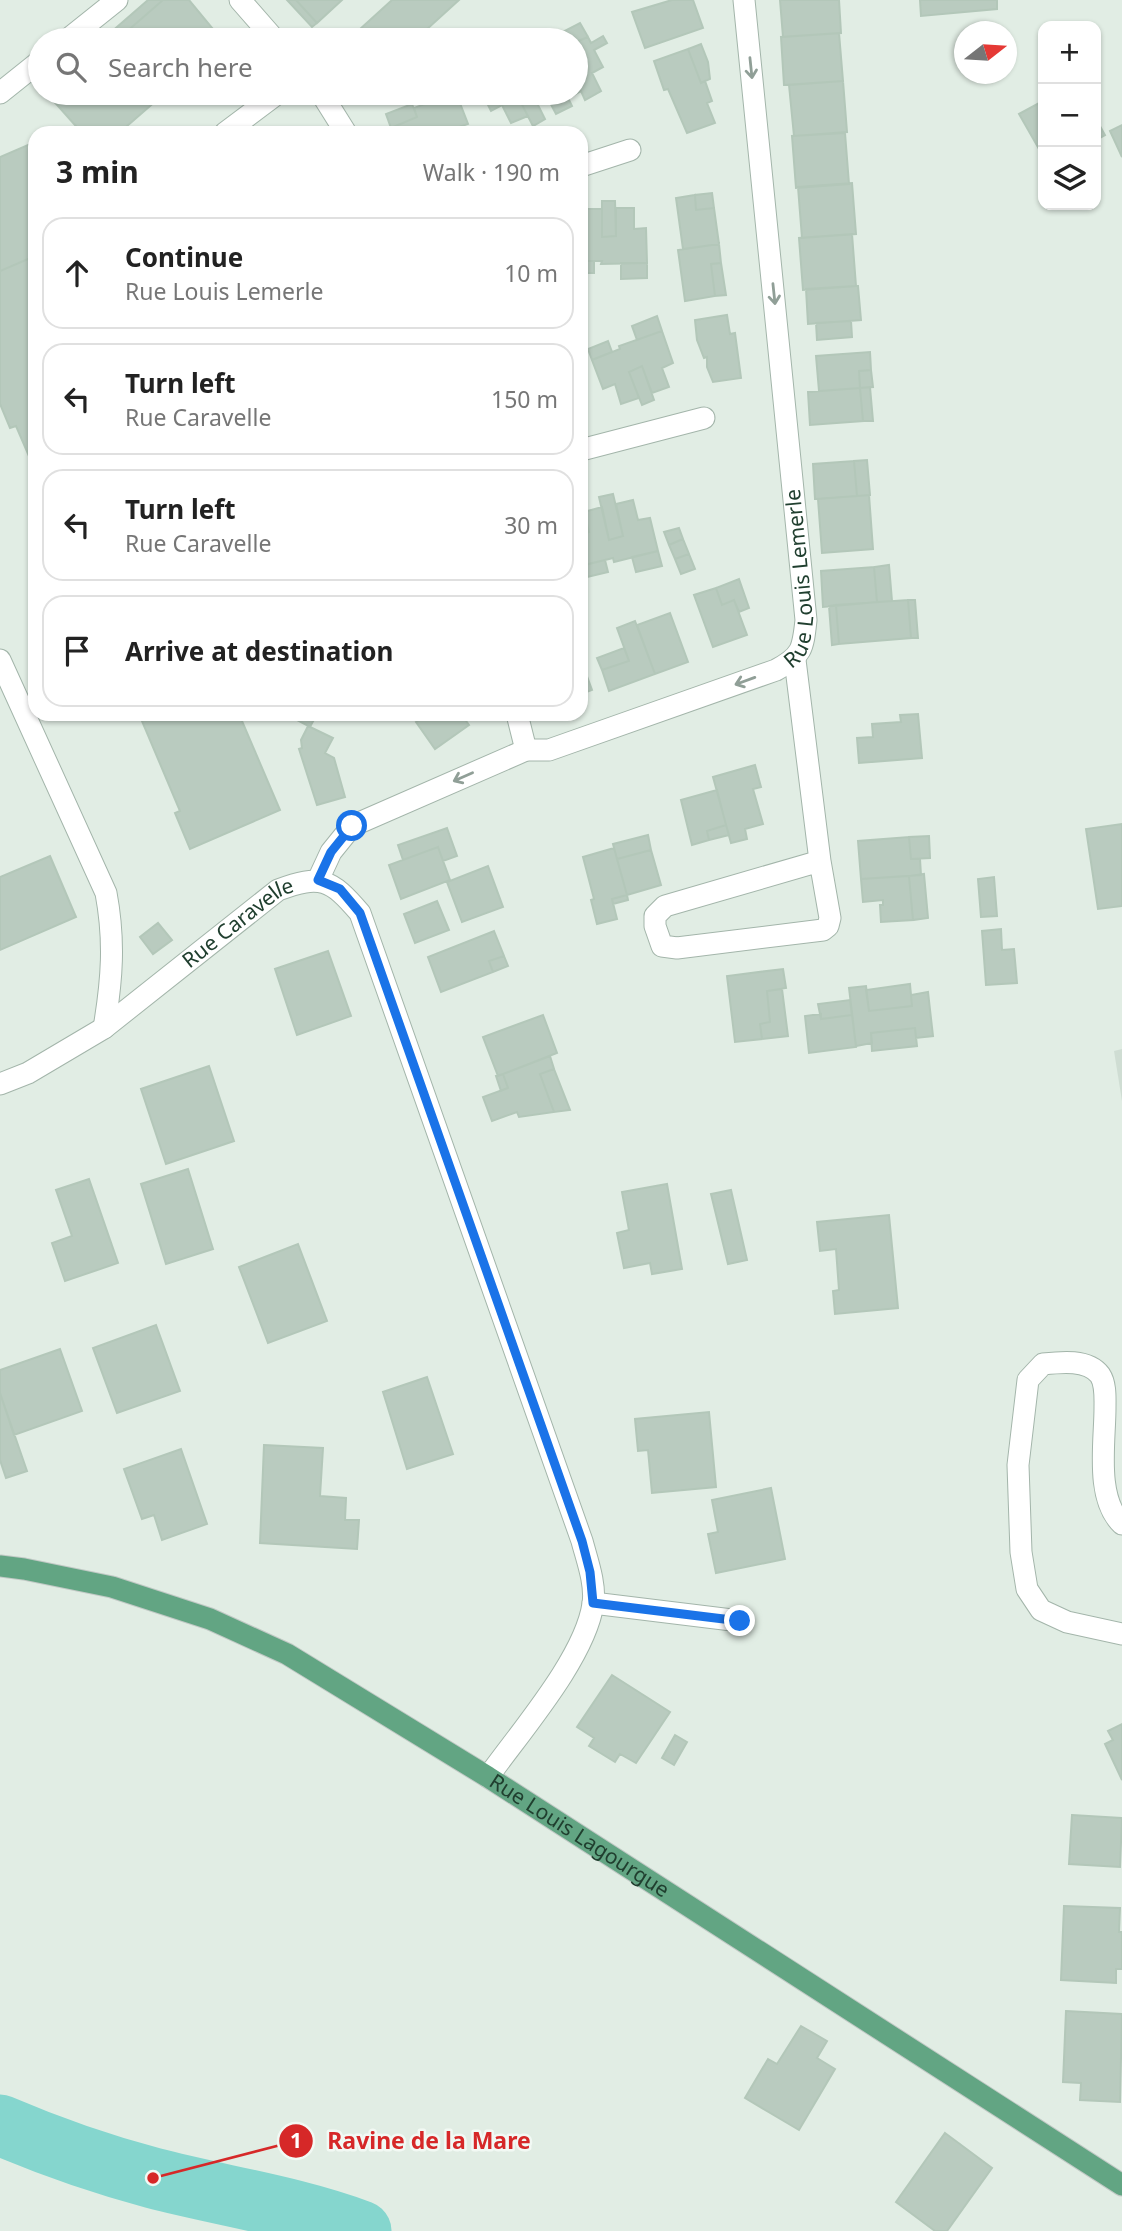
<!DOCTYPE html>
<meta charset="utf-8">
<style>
body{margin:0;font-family:"Noto Sans",sans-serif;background:#f2f2f2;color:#222}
.controls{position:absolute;right:21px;top:21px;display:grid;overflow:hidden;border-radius:14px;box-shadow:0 2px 5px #0004}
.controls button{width:63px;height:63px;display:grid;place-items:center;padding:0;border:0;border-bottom:2px solid #e0e0e0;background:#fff;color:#222;font:35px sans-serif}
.compass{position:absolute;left:954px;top:21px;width:63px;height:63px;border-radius:50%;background:#fff;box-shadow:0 2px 5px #0004;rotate:73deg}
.stop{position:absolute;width:21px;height:21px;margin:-16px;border:5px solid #1a73e8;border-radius:50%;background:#fff}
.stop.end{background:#1a73e8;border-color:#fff;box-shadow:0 2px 7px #0008}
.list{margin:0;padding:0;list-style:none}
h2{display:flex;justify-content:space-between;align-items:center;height:91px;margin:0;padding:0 28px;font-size:30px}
h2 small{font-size:23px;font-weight:400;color:#767676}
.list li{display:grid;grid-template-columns:46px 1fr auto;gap:21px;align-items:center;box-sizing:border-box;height:112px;margin:0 14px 14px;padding:0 14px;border:2px solid #e0e0e0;border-radius:21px}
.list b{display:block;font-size:26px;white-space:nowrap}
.list p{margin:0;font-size:23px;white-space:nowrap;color:#767676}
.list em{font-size:23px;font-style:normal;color:#767676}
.icon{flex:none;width:38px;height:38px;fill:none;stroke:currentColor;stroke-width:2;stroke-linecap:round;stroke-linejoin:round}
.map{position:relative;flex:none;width:1122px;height:2231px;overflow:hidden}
.search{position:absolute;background:#fff;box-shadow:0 2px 5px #0004;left:28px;top:28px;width:560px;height:77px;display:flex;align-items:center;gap:18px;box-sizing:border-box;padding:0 24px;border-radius:38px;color:#767676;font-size:26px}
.panel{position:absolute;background:#fff;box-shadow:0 2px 5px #0004;left:28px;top:126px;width:560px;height:595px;border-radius:21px}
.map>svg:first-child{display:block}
</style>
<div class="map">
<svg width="1122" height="2231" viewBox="0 0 1122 2231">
<rect width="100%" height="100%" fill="#e1ede4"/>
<path fill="#cfddd3" d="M1122,1049V1101L1114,1051Z"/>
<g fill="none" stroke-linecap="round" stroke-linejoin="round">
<path stroke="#85d6ce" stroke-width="61" d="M0,2125C49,2146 100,2164 153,2178C222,2196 294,2206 361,2231"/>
</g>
<path fill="#b9cbbf" stroke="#b3c7b9" stroke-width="2" d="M148,0H163L117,40H102Z
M163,0H189L218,35L212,40H117Z
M287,0H296L317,23L312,27Z
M296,0H342L317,23Z
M392,0H459L415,40H348Z
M672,0H693L703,28L645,48L632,12Z
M780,0H839L841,33L783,37Z
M920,0H997V9L921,16Z
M580,23L588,37L576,42V40H560L557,35Z
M839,33L843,81L784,85L781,37Z
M603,36L607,43L594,50L603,67L592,73L601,91L585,100L581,91L568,98L572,106L556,114L546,95L536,101L532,93H576V42L588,37L591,43Z
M701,44L708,62L710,79L701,83L688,49Z
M688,49L701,83L705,81L712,101L707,103L715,123L687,133L668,89L664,90L654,61Z
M843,81L847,132L794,136L789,85Z
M57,93H165L119,133H82L51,98Z
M428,93H453L431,102Z
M453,93H456L468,124L456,128L458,133H386L391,128L417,117L414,108Z
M482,93H526L518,97L528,116L511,123L502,105L491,111Z
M526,93H532L545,119L533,126L518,97Z
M1043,101V156L1019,114Z
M412,104L417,117L391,128L386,114Z
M1096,119L1105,135L1096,140Z
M1122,125V157L1110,131Z
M845,133L849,184L796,188L792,136Z
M35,142V256L0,271V157Z
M852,183L856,234L802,238L798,187Z
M712,193L714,208L696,210L695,195Z
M695,195L696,210L714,208L719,244L683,249L676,198Z
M602,201H615L616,236L602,237Z
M616,208H634V229L646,228L647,263L601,264L602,261H581L583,209H602V237L616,236Z
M852,234L856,286L803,290L799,238Z
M719,244L721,263L711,264L715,296L685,301L678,250Z
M35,256V470L16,426L10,428L0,404V271Z
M581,261H594V273H581Z
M621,263H647V278L621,279Z
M721,263L726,295L715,296L711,264Z
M856,286H858L861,320L808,324L806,289Z
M727,315L730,334L735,333L741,378L713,382L707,367V357L704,358L697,340L695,320Z
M657,316L662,331L637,340L632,326Z
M851,321L852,337L817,340L816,323Z
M662,331L673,363L662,368L669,387L652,393L642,366L629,372L639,398L621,404L615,384L603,389L592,360L620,349L619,346Z
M608,341L612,352L592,360L588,349Z
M870,352L871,370L859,371L860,388L819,391L816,356Z
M642,366L654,400L642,405L629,372Z
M871,370L873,387L860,388L859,371Z
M870,387L873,421H863L860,388Z
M860,388L863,421L810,425L808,392Z
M867,460L870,495L857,496L854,461Z
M854,461L857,496L815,499L813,464Z
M613,494L623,536L609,540L599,497Z
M869,495L873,549L822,553L818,499Z
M633,500L638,520L650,518L658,551L614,562L613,558L581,566V534L589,532L584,512L602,507L609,540L623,536L616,504Z
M679,528L683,539L669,545L664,532Z
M683,539L689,554L675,559L669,545Z
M658,551L662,566L636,572L632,557Z
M689,554L695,569L681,574L675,559Z
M605,560L608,572L587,577L584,565Z
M889,565L892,601L877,602L874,567Z
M874,567L877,602L823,607L821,571Z
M739,579L749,608L739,612L734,600L722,605L716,588Z
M716,588L722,605L734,600L747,635L713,647L694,595Z
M908,600H915L918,638H911Z
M908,600L911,638L839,644L836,605Z
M836,605L839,644L832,645L829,606Z
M670,613L688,662L655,674L637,625Z
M635,621L655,674L609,691L602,670L629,661L617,628Z
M624,648L629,661L602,670L597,658Z
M581,660L592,690L581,694Z
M139,714H239L280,810L190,849L175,813L180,811Z
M286,714H317L310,727Z
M428,714H461L469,725L435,749L416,722Z
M918,714L922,758L859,763L857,738L873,737L872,724L901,722L900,715Z
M308,726L333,738L325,753L334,758L345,797L317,805L299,749L302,748L301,740Z
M755,765L761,787L753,789L763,824L745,829L747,839L731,843L713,777Z
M717,790L726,825L707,831L709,840L692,845L681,800Z
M1122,824V906L1098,909L1086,829Z
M726,825L729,835L709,840L707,831Z
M447,828L457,856L443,861L438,847L403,860L398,845Z
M648,835L651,850L617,859L613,844Z
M929,836L930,858L911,859L909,837Z
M909,837L911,859H920L921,875L861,879L858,841Z
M438,847L450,880L401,899L389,865Z
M614,848L627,895L612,899L617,919L597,924L591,900L594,899L583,857Z
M651,850L661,885L627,895L617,859Z
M50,856L76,917L0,950V877Z
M488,866L503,907L462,922L447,882Z
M924,874L928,918L913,920L909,876Z
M909,876L913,920L881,922L880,905H883V900L863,902L861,879Z
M994,877L997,916L981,917L978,879Z
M627,895L628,900L613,904L612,899Z
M437,901L449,930L415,943L404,914Z
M158,923L172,940L153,954L140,937Z
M1001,929L1002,950L1014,949L1017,983L986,985L982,931Z
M494,931L504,956L489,961L493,972L441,992L428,957Z
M328,951L351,1016L297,1035L275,969Z
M504,956L508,966L493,972L489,961Z
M783,969L786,988L767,991L770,1022L760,1024L762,1039L735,1042L727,976Z
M910,984L912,1006L869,1011L866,990Z
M866,986L869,1011L912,1006L911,995L928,992L933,1036L916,1038L915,1028L871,1033L872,1043L856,1046L849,988Z
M782,989L788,1036L762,1039L760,1024L770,1022L767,991Z
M850,1000L852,1015L821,1019L818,1004Z
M821,1014V1019L852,1015L856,1047L809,1053L805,1016Z
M543,1015L557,1053L498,1076L483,1037Z
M915,1028L917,1046L872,1051L871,1033Z
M550,1056L554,1069L540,1074L554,1112L519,1117L517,1112L492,1121L483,1097L508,1088L503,1074Z
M209,1066L234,1141L166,1164L141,1089Z
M554,1069L570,1110L554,1112L540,1074Z
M503,1074L508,1088L501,1091L496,1076Z
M188,1169L213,1249L166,1264L141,1184Z
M89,1179L118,1263L65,1281L52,1243L72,1236L56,1190Z
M667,1184L682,1269L652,1274L650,1263L624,1268L617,1233L629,1230L622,1192Z
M731,1190L747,1260L728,1264L711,1194Z
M889,1215L898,1308L835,1314L833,1291L839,1290L836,1249L820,1251L817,1222Z
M298,1244L327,1321L268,1343L239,1267Z
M156,1325L180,1391L117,1413L93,1348Z
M60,1349L82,1411L14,1435L0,1393V1370Z
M427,1377L453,1454L407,1469L383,1392Z
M0,1393L27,1471L6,1478L0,1460Z
M709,1412L716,1487L652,1493L648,1450L638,1451L635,1419Z
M264,1445L323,1448L320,1496L346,1498L345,1520H359L357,1549L260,1543Z
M181,1449L207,1524L162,1540L154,1515L142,1519L124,1469Z
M771,1488L785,1559L716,1573L708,1534L718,1532L712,1500Z
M612,1675L670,1712L636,1763L620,1754L615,1762L589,1746L594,1738L577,1727Z
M1122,1724V1780L1105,1744L1113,1740L1108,1731Z
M675,1735L687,1742L674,1765L662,1758Z
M1072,1815L1122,1818L1120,1867L1069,1864Z
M1064,1906L1120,1908L1119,1932H1122V1969H1116V1983L1061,1980Z
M1066,2011L1122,2014L1120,2102L1080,2100L1081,2083L1063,2082Z
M801,2026L827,2041L817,2058L835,2069L799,2130L745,2098L768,2059L777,2064Z
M945,2133L992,2168L947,2231H935L896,2202Z"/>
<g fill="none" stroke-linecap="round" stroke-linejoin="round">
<g stroke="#a3b5aa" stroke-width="23">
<g id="minor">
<path d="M240,0L275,40"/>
<path d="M67,40L117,0"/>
<path d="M0,93L40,61"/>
<path d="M321,93L346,133"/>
<path d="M225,133L278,93"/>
<path d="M581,166L630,150"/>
<path d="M581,450L704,418"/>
<path d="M0,660L106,893C115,941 112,980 104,1028"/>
<path d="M795,660L820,861L830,918L828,926L823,930L677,948L662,946L655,926V916L665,906L820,861"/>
<path d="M517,714L526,750"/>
<path id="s1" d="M318,880L331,852L352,826L526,750H549L776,670C802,656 803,649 806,620L744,0"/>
<path id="s2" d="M0,1084L28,1073L104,1028L278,890C321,874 331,879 360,913L582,1541C587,1560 596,1584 593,1604C585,1658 520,1732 488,1777"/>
<path d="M1122,1524C1095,1498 1105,1442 1105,1408C1105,1398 1106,1384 1100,1375C1088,1359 1061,1362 1043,1364L1028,1380L1018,1465L1021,1552L1027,1589L1041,1610L1067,1622L1122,1634"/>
<path d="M593,1603L740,1621"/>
</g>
</g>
<g stroke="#c1c9c5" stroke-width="23">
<g id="major">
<path id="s3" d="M0,1566L24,1569L112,1587L210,1619L287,1654L488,1777L1122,2185"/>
</g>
</g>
<use href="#minor" stroke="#fff" stroke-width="21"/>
<use href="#major" stroke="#62a583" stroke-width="21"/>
</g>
<defs><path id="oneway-shaft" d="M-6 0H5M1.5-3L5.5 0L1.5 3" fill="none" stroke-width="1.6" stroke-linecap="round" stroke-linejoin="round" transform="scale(1.75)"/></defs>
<g stroke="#909f97">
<use href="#oneway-shaft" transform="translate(751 68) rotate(84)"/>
<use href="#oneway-shaft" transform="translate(774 294) rotate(84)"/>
<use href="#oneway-shaft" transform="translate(745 681) rotate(160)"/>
<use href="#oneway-shaft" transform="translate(463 777) rotate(156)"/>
</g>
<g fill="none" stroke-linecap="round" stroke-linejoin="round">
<path stroke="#1a73e8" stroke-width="9" d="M352,826L331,852L318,880L340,889L360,913L582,1541L590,1572L593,1603L740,1621"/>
</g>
<g text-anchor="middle" stroke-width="5" stroke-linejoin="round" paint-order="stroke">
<g font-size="21" fill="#203f2f" stroke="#f2f9f4">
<text dy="7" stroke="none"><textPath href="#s1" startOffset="621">Rue Louis Lemerle</textPath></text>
<text dy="7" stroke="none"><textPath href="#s2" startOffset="289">Rue Caravelle</textPath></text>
<text dy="7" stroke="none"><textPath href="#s3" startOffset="646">Rue Louis Lagourgue</textPath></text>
</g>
</g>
<path fill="none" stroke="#d62828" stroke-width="2.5" d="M153 2178L296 2141"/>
<g fill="#d62828" stroke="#f2f9f4" stroke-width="2.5">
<circle cx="153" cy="2178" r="7"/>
<circle cx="296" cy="2141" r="18"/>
</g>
<g font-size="21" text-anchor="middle" font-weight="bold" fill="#fff">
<text x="296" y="2148">1</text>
</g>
<g font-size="23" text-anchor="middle" font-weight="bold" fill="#d62828" stroke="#f2f9f4" stroke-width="5" stroke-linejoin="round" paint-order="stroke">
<text x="429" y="2149">Ravine de la Mare</text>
</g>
</svg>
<div class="controls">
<button>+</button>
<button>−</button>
<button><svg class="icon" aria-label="layers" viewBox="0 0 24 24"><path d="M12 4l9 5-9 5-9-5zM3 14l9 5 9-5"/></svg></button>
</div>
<svg class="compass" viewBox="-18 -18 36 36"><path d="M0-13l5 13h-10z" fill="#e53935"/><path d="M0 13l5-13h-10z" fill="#767676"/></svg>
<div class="stop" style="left:352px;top:826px"></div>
<div class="stop end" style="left:740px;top:1621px"></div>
<div class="search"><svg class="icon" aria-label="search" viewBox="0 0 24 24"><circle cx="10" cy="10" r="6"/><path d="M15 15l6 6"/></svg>Search here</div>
<section class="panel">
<h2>3 min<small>Walk · 190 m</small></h2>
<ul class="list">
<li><svg class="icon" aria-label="ahead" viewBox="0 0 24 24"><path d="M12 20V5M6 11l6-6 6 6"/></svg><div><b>Continue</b><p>Rue Louis Lemerle</p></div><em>10 m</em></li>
<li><svg class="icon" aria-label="left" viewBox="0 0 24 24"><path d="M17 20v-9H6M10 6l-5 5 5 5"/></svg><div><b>Turn left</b><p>Rue Caravelle</p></div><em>150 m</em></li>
<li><svg class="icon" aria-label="left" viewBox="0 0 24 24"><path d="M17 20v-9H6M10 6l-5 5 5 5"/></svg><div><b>Turn left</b><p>Rue Caravelle</p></div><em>30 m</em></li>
<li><svg class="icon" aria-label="arrive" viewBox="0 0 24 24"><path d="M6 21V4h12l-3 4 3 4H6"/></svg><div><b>Arrive at destination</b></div></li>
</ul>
</section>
</div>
